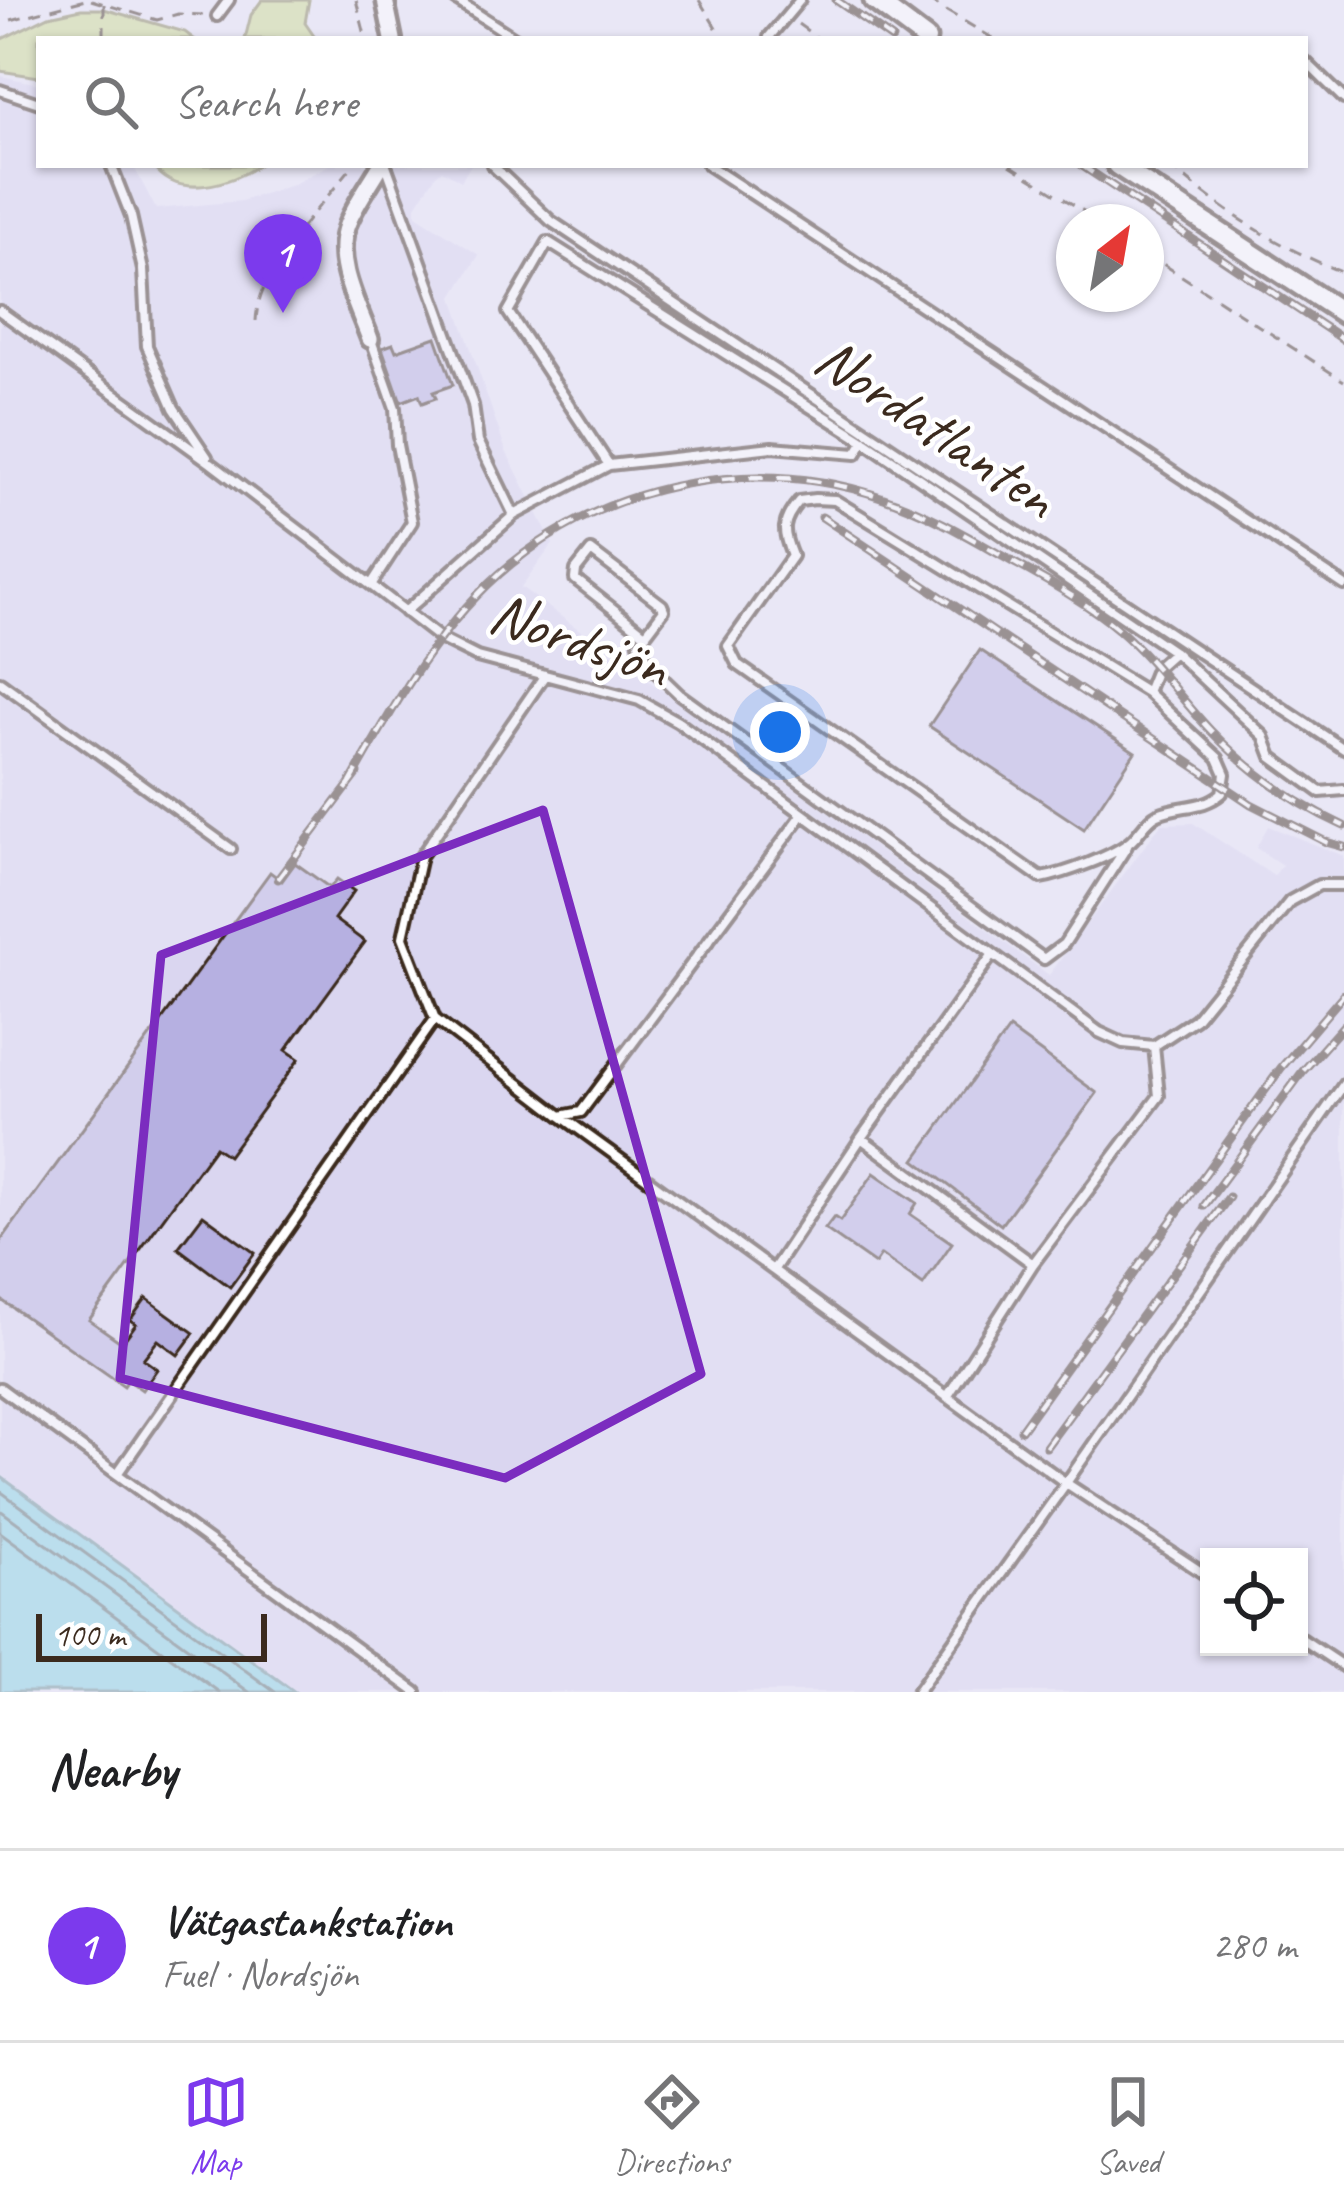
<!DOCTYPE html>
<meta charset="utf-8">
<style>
body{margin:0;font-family:Caveat,sans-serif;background:#f2f2f2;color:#202124}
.controls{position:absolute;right:36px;bottom:36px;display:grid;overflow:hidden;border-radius:0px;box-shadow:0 3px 9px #0004}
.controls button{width:108px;height:108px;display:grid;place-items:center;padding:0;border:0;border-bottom:3px solid #e0e0e0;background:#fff;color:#202124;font:60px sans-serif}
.compass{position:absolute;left:1056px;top:204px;width:108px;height:108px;border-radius:50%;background:#fff;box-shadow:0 3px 9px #0004;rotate:31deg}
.scale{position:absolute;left:36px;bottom:30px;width:231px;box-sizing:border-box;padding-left:12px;border:6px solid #3b2a1e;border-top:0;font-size:33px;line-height:42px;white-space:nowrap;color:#3b2a1e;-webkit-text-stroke:9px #fff;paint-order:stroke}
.you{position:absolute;left:780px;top:732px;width:42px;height:42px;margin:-30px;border:9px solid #fff;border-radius:50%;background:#1a73e8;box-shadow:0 0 0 18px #1a73e833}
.badge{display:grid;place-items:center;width:78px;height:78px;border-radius:50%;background:#7c3aed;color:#fff;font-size:39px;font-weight:700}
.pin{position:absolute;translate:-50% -99px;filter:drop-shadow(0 3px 6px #0008)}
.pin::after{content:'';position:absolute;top:63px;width:42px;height:36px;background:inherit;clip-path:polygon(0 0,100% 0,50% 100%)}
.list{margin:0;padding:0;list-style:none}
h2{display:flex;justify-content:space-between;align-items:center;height:156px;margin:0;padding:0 48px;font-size:51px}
h2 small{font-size:39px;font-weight:400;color:#757577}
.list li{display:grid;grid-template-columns:78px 1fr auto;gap:36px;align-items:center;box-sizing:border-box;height:192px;padding:0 48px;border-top:3px solid #e0e0e0}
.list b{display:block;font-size:45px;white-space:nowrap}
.list p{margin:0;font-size:39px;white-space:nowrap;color:#757577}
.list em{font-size:39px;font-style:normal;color:#757577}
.icon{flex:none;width:66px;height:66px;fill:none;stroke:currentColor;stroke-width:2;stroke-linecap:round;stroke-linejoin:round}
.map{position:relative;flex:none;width:1344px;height:1692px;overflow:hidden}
.search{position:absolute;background:#fff;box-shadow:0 3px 9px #0004;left:36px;right:36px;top:36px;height:132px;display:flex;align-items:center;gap:30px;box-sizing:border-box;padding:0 42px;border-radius:0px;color:#757577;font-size:45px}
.sheet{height:348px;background:#fff}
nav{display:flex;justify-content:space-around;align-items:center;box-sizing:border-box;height:168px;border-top:3px solid #e0e0e0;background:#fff;font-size:33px;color:#757577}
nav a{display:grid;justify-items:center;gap:6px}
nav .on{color:#7c3aed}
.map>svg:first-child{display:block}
</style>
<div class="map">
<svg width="1344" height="1692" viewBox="0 0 1344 1692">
<rect width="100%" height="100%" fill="#e9e7f6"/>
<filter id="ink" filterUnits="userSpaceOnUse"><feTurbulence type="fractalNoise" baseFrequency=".00833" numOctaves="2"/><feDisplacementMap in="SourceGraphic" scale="24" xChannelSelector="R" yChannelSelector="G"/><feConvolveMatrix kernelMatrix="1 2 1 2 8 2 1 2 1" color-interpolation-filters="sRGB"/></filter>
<g filter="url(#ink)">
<path fill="#dad6f0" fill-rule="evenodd" d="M0,76L39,84V165H133L156,209L241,201L292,185L329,165H471L461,181L442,170L436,175L416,206V215L479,255L453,297L506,451L553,544L521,587L1049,975L1161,824L1193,823L1274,876L1282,865L1256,848L1268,826L1344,856V1692H295L0,1476ZM1209,1557H1299V1647H1209Z"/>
<path fill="#cddb8f" stroke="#848256" stroke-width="3" d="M262,0H309L305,23L316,39H245L251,15Z
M81,9H104L185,32L194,39H39V77L0,71V40L49,16Z
M153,165H259C231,184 176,201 153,165Z"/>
<path fill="#84d2e3" stroke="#678f94" stroke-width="3" d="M0,1476L295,1692H0Z"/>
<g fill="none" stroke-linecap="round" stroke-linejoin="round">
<path stroke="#586d6d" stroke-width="3" d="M0,1491L275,1692
M0,1510L249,1692
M0,1532L219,1692"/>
</g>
<path fill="#b6b0e1" stroke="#3b2a1e" stroke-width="3" d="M436,337L453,385L433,392L436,398L422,403L419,395L401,402L382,348L393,344L396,351Z
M980,650L1135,752L1084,829L929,726Z
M295,863L330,888L337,879L354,891L334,919L365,942L286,1050L299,1059L228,1156L215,1147L89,1320L122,1343L136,1324L130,1320L146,1298L194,1333L178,1355L158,1340L143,1359L157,1369L142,1390L128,1380L124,1386L0,1299V1242L270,872L282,881Z
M1009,1029L1097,1093L1001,1225L915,1160Z
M874,1173L917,1203L910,1214L952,1243L923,1285L881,1255L875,1264L825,1229L834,1217L840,1221Z
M203,1215L255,1253L230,1287L178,1248Z"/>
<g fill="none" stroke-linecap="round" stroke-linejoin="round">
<g stroke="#3b2a1e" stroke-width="16">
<path id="service" d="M456,0L516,39
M217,16L229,0
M769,37L800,0
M1305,61L1344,99
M0,90L39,103
M111,165L131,216L143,270L147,346L174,408L207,457
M386,165L473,405L478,441L514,515L609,465L508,312L548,242L864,441L1174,652
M492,165L551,221L1344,749
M708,165L1344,585
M0,311L211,463L371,585
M371,340L395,408L397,445L412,522L371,585L441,639L477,657L639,700L678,722L1099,1032L1123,1043L1154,1046L1195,1019L1290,901L1319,885H1344
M609,465L772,447L856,454L864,441
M815,499L835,500L1147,692L1218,758L1225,774L1222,793C1202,810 1181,804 1158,814C1146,820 1141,832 1131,841C1114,856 1063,874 1041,878L737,664L728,646L792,556C782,531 781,522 799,501Z
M405,612L514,515
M645,634L575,579L576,570L591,551L662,605L664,610L639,643L652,668L679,694L1044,959L1064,944L1127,846
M0,682L231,849
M1147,692L1157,667L1174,652L1264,736L1272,757L1320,792L1344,790
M435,1019L403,937L421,856L545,675
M561,1116L1066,1483L917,1692
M861,1138L993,954
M774,1269L861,1138L1033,1264
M0,1388L117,1474
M947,1397L1033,1264L1159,1096L1154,1046
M1209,1577L1066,1483L1344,1084
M1299,1637L1344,1667
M416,1692L117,1474L435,1019L561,1116L581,1112L803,814"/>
</g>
<g stroke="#3b2a1e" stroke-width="24">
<path id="minor" d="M385,0L393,39
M370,339C358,306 333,261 347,225C355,204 370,184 381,165"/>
</g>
<g stroke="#3b2a1e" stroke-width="27">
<path id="tertiary" d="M874,0L926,39
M1117,165L1344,314"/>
</g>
<path stroke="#3b2a1e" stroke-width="3" stroke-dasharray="12 9" stroke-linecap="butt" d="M91,0L157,20L178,14L203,15
M356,0L366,39
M699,0L723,39
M928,0L994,39
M104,4V39
M11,20L85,0
M798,24L819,39
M1010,165L1101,222
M1170,165C1221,211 1281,248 1344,273
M1146,253L1344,381
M256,321C258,268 321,207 353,165"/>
<use href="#service" stroke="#fff" stroke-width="8"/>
<use href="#minor" stroke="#fff" stroke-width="15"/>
<use href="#tertiary" stroke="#fff" stroke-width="18"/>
<g stroke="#3b2a1e" stroke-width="9">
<path id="rail" d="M836,0L892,39
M1081,165L1344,340
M822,517L1251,804L1326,842L1344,847
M350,783C394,705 440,622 511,564C613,481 757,455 881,497C924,511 964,534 1004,557C1043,579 1085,601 1119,630C1154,660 1180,698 1211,731C1249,771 1294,803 1344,826
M278,879L358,773
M1204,1206L1303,1071L1344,1025
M1021,1430L1281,1068L1344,994
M1046,1447L1229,1197"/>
</g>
<use href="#rail" stroke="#fff" stroke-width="4.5" stroke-dasharray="14" stroke-linecap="butt"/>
</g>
</g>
<path d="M0 0H1344V1692H0ZM543,810L701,1374L505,1478L120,1378L161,955Z" fill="#e9e7f6" fill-opacity=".55" fill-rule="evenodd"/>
<path fill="none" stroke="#7b2cbf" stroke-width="9" stroke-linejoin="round" d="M543,810L701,1374L505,1478L120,1378L161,955Z"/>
<g text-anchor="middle" stroke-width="9" stroke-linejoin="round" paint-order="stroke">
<g font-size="60" fill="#3b2a1e" stroke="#fff">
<text transform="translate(937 426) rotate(34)" y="21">Nordatlanten</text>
<text transform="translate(580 638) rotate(19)" y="21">Nordsjön</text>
</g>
</g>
</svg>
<div class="controls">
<button><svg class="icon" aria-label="locate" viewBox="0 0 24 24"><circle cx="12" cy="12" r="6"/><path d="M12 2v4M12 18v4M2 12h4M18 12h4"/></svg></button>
</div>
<svg class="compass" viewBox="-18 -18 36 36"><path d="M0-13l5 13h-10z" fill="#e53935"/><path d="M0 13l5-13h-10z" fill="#757577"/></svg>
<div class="scale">100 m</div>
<div class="you"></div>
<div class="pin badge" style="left:283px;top:313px">1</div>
<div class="search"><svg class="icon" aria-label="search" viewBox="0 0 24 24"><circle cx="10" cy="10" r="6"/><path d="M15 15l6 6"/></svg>Search here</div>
</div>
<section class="sheet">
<h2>Nearby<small></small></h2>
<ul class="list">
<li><span class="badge">1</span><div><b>Vätgastankstation</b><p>Fuel · Nordsjön</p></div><em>280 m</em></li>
</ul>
</section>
<nav>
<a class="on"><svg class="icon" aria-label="map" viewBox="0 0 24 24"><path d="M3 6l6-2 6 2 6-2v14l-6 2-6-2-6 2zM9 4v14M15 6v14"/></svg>Map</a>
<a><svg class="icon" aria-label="directions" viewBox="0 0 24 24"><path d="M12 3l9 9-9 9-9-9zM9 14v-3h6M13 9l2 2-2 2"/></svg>Directions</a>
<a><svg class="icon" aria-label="saved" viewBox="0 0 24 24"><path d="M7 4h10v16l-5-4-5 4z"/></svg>Saved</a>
</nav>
